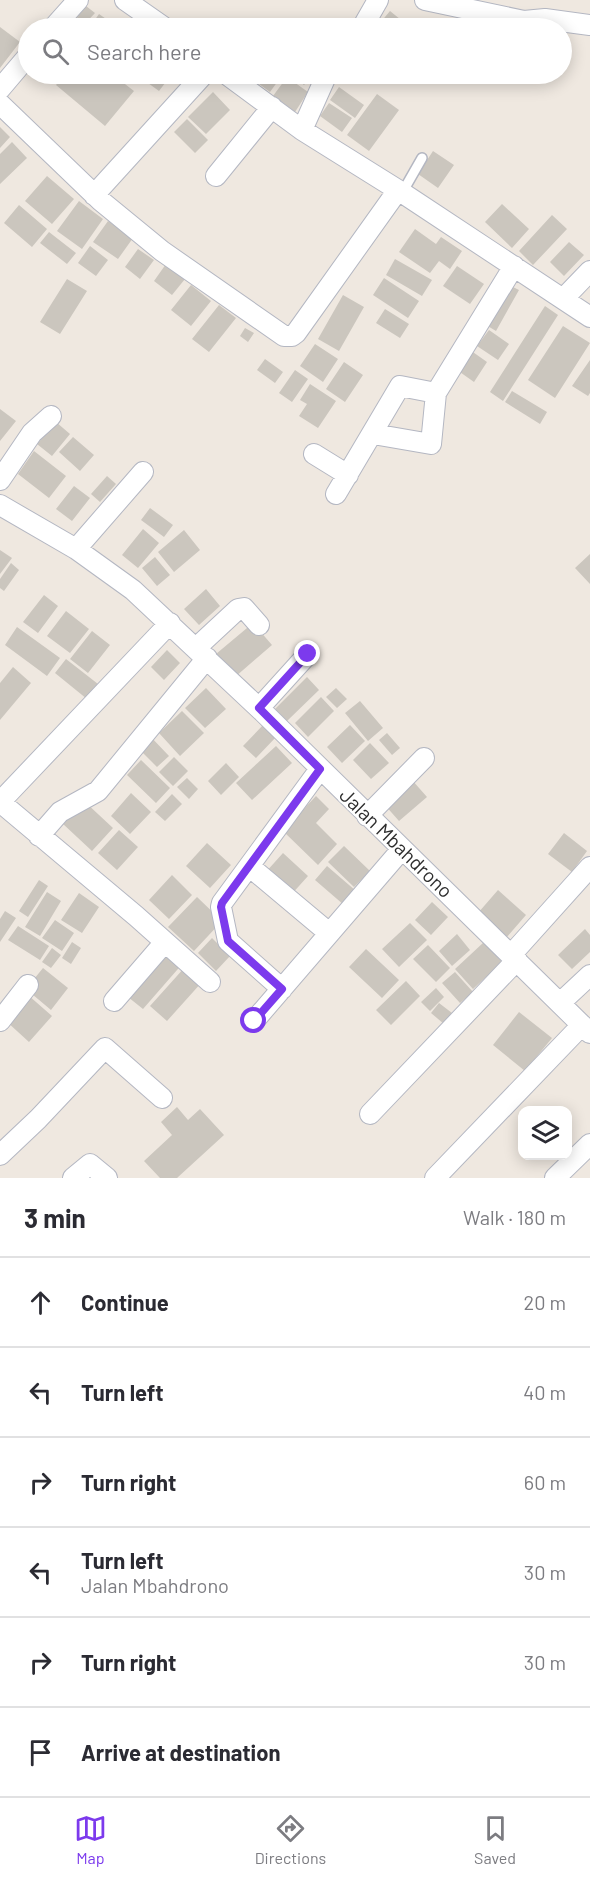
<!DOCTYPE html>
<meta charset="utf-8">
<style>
body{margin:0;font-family:Barlow,sans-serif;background:#f7f7f7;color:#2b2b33}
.controls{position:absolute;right:18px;bottom:18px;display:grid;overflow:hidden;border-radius:12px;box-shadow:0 3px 15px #0003}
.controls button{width:54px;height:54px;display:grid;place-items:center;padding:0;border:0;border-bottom:2px solid #e1e1e2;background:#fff;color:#2b2b33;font:30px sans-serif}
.stop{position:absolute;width:18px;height:18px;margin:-14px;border:4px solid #7c3aed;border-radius:50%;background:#fff}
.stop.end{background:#7c3aed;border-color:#fff;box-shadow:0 2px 6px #0008}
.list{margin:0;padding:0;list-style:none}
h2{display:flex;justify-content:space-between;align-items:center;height:78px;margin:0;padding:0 24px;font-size:26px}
h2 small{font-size:20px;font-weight:400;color:#7c7c81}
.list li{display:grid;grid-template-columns:39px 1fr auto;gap:18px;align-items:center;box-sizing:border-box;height:90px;padding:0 24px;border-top:2px solid #e1e1e2}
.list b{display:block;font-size:22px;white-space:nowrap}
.list p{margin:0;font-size:20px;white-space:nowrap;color:#7c7c81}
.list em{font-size:20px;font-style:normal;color:#7c7c81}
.icon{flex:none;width:33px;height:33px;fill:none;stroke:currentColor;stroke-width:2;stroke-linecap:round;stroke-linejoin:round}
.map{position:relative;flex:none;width:590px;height:1178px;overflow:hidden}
.search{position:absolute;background:#fff;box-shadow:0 3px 15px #0003;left:18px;right:18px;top:18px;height:66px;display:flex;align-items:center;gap:15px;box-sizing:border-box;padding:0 21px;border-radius:33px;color:#7c7c81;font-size:22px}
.sheet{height:618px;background:#fff}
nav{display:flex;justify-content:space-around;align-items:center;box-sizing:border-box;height:84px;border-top:2px solid #e1e1e2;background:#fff;font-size:16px;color:#7c7c81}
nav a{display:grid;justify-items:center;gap:3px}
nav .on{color:#7c3aed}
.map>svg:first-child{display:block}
</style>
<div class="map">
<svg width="590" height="1178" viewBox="0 0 590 1178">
<rect width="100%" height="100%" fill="#efe8e0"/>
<path fill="#cbc6be" d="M86,6L95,13L81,28L73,23Z
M390,11L411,28H387L380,23Z
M99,14L119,28H89Z
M0,27L20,42L0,68Z
M65,74H112L134,91L105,126L56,85Z
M138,74H172L159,91L137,75Z
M260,74H283L270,92L255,81Z
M291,74H314L304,85Z
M287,77L308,92L295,112L273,96Z
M339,87L364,105L355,118L330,100Z
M213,92L230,110L206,134L188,117Z
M377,94L399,110L369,151L347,135Z
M329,103L352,118L342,132L320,116Z
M187,119L208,140L195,153L174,132Z
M0,127L10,137L0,148Z
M12,142L27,158L0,184V154Z
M433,151L454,165L438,188L418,174Z
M47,176L74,199L52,224L25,201Z
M79,201L103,219L82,249L57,231Z
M502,204L529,229L512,248L485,222Z
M19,205L47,229L32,247L4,223Z
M552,215L567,229L533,265L519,251Z
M108,221L133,238L118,259L93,242Z
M415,229L436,244L441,237L462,251L450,269L439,261L430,273L399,252Z
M49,232L76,253L67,264L40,243Z
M569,242L584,255L564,276L550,262Z
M90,246L108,260L96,276L78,263Z
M138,249L154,260L140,279L125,267Z
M395,259L432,280L422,296L386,275Z
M166,264L185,279L172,295L154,281Z
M457,266L484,284L470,304L443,286Z
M384,278L419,301L408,318L373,295Z
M67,279L87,291L60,334L40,322Z
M191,285L211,301L191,326L171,310Z
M509,285L519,290L496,331L486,325Z
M343,295L364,307L339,351L318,339Z
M219,305L236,318L209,352L192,339Z
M545,306L558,315L503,401L490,392Z
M385,309L409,324L400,338L376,323Z
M563,326L590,343L555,398L528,380Z
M245,328L254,333L248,342L240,336Z
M489,330L509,344L498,360L477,346Z
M315,344L338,359L323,382L300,366Z
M470,350L487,362L474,382L457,370Z
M265,359L283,372L275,383L257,370Z
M590,360V393L588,396L572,386Z
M344,362L363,375L345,402L326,389Z
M295,370L308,379L292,402L279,393Z
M310,384L336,401L318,428L299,416L307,404L300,400Z
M512,391L547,412L540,424L505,402Z
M0,409L16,421L0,441Z
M56,422L70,434L52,456L37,444Z
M73,437L94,455L80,471L59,452Z
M34,451L66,476L49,498L18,474Z
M107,476L116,484L100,502L91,494Z
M74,486L90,498L72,521L56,509Z
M150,508L173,525L164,537L141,520Z
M143,529L159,543L138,568L122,555Z
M184,530L200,550L174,572L158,552Z
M0,550L12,558L0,574Z
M590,554V584L575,568Z
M155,557L170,575L157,586L142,568Z
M11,563L19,570L4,591L0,588V579Z
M206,589L220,606L199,625L184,609Z
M44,595L58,606L38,633L23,622Z
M66,611L89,629L70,653L47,636Z
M253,623L272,645L235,677L216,654Z
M17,627L60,658L47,676L5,645Z
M92,631L110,645L88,673L70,659Z
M167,650L180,663L164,680L151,667Z
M66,659L98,684L87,699L55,673Z
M13,667L31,683L0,720V683Z
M307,677L319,690L287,721L275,709Z
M206,688L226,709L205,728L185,708Z
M336,688L347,699L337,708L326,697Z
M321,697L334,711L308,737L295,723Z
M360,701L383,728L368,741L345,713Z
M182,711L204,733L180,756L159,733Z
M264,724L277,736L256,758L243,746Z
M350,725L365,741L342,763L327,747Z
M387,733L400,748L392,755L379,740Z
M149,735L169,756L157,767L137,747Z
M370,743L389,763L371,779L353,760Z
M276,746L292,763L252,800L236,783Z
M174,757L188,771L173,786L159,772Z
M141,760L170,788L156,803L127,775Z
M226,763L239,777L221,795L208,781Z
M187,778L198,789L189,799L177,787Z
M412,780L427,797L399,821L384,804Z
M131,793L151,812L130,834L111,816Z
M172,794L182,804L165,821L155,812Z
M316,796L329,809L316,823L337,844L318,865L283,831Z
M84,801L113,828L92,851L62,823Z
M119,830L138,847L117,870L98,853Z
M564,833L587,851L572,872L548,854Z
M207,843L231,865L210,888L186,866Z
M344,846L370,871L354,887L328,862Z
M283,853L308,876L290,896L265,873Z
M327,866L356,891L344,905L315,880Z
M172,875L192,895L169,919L149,900Z
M39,880L48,886L28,917L19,911Z
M498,890L526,915L506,938L478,913Z
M47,892L61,901L40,936L25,927Z
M79,893L99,907L82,933L61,920Z
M197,897L222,921L194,951L168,927Z
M432,902L448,917L431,935L415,920Z
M5,911L16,918L0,942V919Z
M55,920L74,933L62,951L42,938Z
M410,923L427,940L399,967L382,949Z
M18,926L49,946L40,960L8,940Z
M585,929L590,935V952L572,969L558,955Z
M457,934L470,950L452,966L439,951Z
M212,938L230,956L216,971L198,953Z
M72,942L81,948L71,964L62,958Z
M484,942L502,962L473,989L455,969Z
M428,945L450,968L436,982L413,959Z
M52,948L61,955L51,968L42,962Z
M169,949L184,962L143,1009L128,997Z
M366,949L399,980L382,998L349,967Z
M185,967L202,982L167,1021L150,1006Z
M43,968L68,988L51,1010L26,989Z
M455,972L473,992L460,1003L442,983Z
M406,981L420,996L391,1025L376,1010Z
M436,988L444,997L430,1011L421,1002Z
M28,995L52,1016L29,1042L6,1021Z
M439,1003L452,1013L444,1024L431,1013Z
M519,1012L552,1038L525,1071L493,1045Z
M177,1107L188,1120L200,1109L224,1135L177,1178H160L144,1161L172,1135L161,1122Z"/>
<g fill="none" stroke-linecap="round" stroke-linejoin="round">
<g stroke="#b4b7c2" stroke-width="12">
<path id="service" d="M402,193L422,158"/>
</g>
<g stroke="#b4b7c2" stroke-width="22">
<path id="minor" d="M125,0L165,28
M425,0L524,21L545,19L590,25
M53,28L78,0
M362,28L378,0
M226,74L302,130L398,190L590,317
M0,89L28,56
M0,104L101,201L162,251L284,336H292L296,333L398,190
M302,130L327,74
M216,176L272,107
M94,195L204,74
M563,299L590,271
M373,434L431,444L436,393L514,266
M314,454L348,475
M0,480L32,433L51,416
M336,494L400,386L436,393
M0,505L76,549L133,590L263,712L590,1033
M76,549L143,472
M170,623L0,802L136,916L210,982
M196,648L238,609L244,608L259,625
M259,708L308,654
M367,816L424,758
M39,836L60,812L98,791L207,658
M249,866L329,933
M511,955L590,867
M282,989L228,941L221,907L222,903L320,769
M114,1001L165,942
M560,1003L590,975
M0,1021L28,985
M254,1021L402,849
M370,1114L517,960
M0,1155L38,1119L105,1048L162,1098
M73,1178L90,1164L107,1178
M435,1178L582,1025
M555,1178L590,1144"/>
</g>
<use href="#service" stroke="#fff" stroke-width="9"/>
<use href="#minor" stroke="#fff" stroke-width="20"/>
</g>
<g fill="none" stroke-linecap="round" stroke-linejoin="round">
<path stroke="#7c3aed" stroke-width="8" d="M254,1021L282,989L228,941L221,907L222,903L320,769L259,708L308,654"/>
</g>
<g text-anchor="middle" stroke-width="4.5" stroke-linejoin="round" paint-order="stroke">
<g font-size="20" fill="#2e2e2e" stroke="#fff">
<text transform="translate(396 843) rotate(44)" y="7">Jalan Mbahdrono</text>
</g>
</g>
</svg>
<div class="controls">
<button><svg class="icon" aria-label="layers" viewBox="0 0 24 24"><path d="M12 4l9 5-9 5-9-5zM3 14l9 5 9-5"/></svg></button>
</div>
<div class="stop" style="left:254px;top:1021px"></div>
<div class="stop end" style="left:308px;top:654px"></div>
<div class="search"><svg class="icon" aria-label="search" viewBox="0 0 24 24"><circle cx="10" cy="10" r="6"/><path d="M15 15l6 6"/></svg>Search here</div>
</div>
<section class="sheet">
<h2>3 min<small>Walk · 180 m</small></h2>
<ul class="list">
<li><svg class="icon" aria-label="ahead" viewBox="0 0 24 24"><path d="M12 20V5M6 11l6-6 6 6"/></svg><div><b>Continue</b></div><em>20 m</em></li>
<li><svg class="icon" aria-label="left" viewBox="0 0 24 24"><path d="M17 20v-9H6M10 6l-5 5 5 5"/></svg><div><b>Turn left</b></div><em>40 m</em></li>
<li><svg class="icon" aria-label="right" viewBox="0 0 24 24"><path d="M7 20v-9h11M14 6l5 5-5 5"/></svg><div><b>Turn right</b></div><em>60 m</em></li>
<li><svg class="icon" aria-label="left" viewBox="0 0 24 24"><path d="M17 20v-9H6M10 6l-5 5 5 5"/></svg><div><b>Turn left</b><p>Jalan Mbahdrono</p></div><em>30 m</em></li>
<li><svg class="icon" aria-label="right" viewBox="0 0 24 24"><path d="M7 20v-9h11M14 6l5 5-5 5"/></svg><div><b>Turn right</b></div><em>30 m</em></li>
<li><svg class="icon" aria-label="arrive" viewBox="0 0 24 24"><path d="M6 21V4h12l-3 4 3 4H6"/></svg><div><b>Arrive at destination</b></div></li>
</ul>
</section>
<nav>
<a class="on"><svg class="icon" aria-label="map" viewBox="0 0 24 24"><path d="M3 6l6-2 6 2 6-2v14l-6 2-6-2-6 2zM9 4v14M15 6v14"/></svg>Map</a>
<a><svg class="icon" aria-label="directions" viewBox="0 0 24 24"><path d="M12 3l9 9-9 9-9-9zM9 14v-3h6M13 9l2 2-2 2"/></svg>Directions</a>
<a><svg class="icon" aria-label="saved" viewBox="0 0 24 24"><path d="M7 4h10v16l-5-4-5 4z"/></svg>Saved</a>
</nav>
